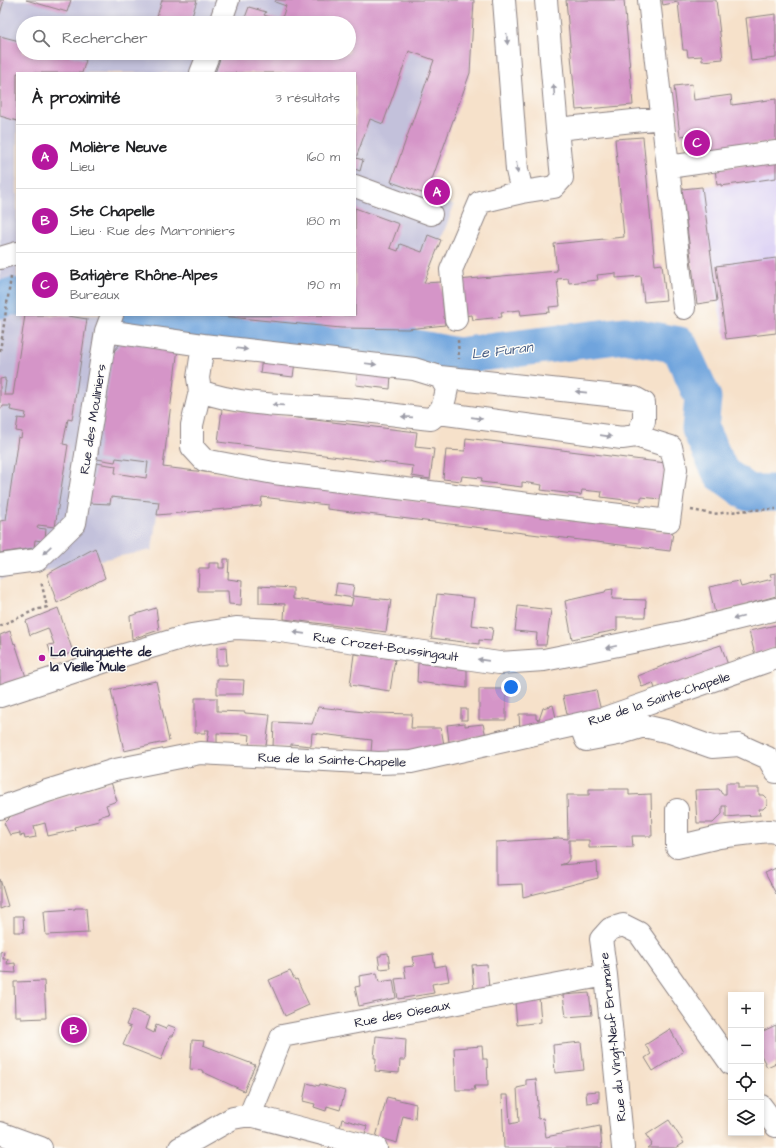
<!DOCTYPE html>
<html lang="fr">
<meta charset="utf-8">
<style>
body{margin:0;font-family:"Architects Daughter",sans-serif;background:#f6f6f6;color:#202124}
.controls{position:absolute;right:12px;bottom:12px;display:grid;overflow:hidden;border-radius:0px;box-shadow:0 2px 6px #0003}
.controls button{width:36px;height:36px;display:grid;place-items:center;padding:0;border:0;border-bottom:1px solid #e0e0e0;background:#fff;color:#202124;font:20px sans-serif}
.you{position:absolute;left:511px;top:687px;width:14px;height:14px;margin:-10px;border:3px solid #fff;border-radius:50%;background:#1a73e8;box-shadow:0 0 0 6px #1a73e833}
.badge{display:grid;place-items:center;width:26px;height:26px;border-radius:50%;background:#b5179e;color:#fff;font-size:13px;font-weight:700}
.pin{position:absolute;translate:-50% -50%;border:2px solid #fff;box-shadow:0 1px 4px #0006}
.list{margin:0;padding:0;list-style:none}
h2{display:flex;justify-content:space-between;align-items:center;height:52px;margin:0;padding:0 16px;font-size:17px}
h2 small{font-size:13px;font-weight:400;color:#757577}
.list li{display:grid;grid-template-columns:26px 1fr auto;gap:12px;align-items:center;box-sizing:border-box;height:64px;padding:0 16px;border-top:1px solid #e0e0e0}
.list b{display:block;font-size:15px;white-space:nowrap}
.list p{margin:0;font-size:13px;white-space:nowrap;color:#757577}
.list em{font-size:13px;font-style:normal;color:#757577}
.icon{flex:none;width:22px;height:22px;fill:none;stroke:currentColor;stroke-width:2;stroke-linecap:round;stroke-linejoin:round}
.map{position:relative;flex:none;width:776px;height:1148px;overflow:hidden}
.search{position:absolute;background:#fff;box-shadow:0 2px 6px #0003;left:16px;top:16px;width:340px;height:44px;display:flex;align-items:center;gap:10px;box-sizing:border-box;padding:0 14px;border-radius:22px;color:#757577;font-size:15px}
.panel{position:absolute;background:#fff;box-shadow:0 2px 6px #0003;left:16px;top:72px;width:340px;height:244px;border-radius:0px}
.map>svg:first-child{display:block}
</style>
<div class="map">
<svg width="776" height="1148" viewBox="0 0 776 1148">
<rect width="100%" height="100%" fill="#fdfcf7"/>
<filter id="ink" filterUnits="userSpaceOnUse"><feTurbulence type="fractalNoise" baseFrequency=".025" numOctaves="2"/><feDisplacementMap in="SourceGraphic" scale="8" xChannelSelector="R" yChannelSelector="G"/><feConvolveMatrix kernelMatrix="1 2 1 2 8 2 1 2 1" color-interpolation-filters="sRGB"/></filter>
<filter id="wash" filterUnits="userSpaceOnUse"><feTurbulence type="fractalNoise" baseFrequency=".012" numOctaves="4" result="noise"/><feDisplacementMap in="SourceGraphic" scale="16" xChannelSelector="R" yChannelSelector="G"/><feGaussianBlur stdDeviation="0.9" result="paint"/><feColorMatrix in="noise" values="0 0 0 0 0 0 0 0 0 0 0 0 0 0 0 0 0 1.4 0 .05"/><feComposite in="paint" operator="in"/></filter>
<g filter="url(#wash)">
<rect width="100%" height="100%" fill="#f6e1ca"/>
<path fill="#dfd5f5" d="M776,178V333L726,339L717,301L697,304L682,189Z"/>
<path fill="#c3c1db" fill-rule="evenodd" d="M0,0H474L470,73L431,182L447,188L442,200L454,205L425,283L441,282L445,325L408,329L179,333L164,464L152,550L0,579ZM23,23H349V53H23ZM17,73H355V315H17Z"/>
<g fill="none" stroke-linecap="round" stroke-linejoin="round">
<path stroke="#70a4dd" stroke-width="37" d="M0,300L12,296L17,297
M127,315L410,347L457,356L625,335L679,345L703,398L700,429L721,473L749,493H776"/>
</g>
<g id="blocks">
<path fill="#d595c8" d="M0,0H4L0,14Z
M26,0H71L67,12Z
M162,0H197L190,23H155Z
M276,0H474L470,73L431,182L447,188L442,200L391,182L434,60L409,51L383,124L370,119L356,158L363,160L360,171L355,169V73H215L222,53H229L234,55L235,53H349V23H243L249,7L266,12L264,15L281,21L286,6L275,2Z
M566,0H624L633,105L576,110Z
M662,0H716L723,59L702,61V56L688,57L687,50H683L678,2L663,5Z
M776,14V58L751,61L746,18Z
M0,36L23,42V53H61L86,60L82,73H17V121L0,116Z
M692,84L694,100L731,95L732,105L776,99V142L692,152L691,143H689L688,135L680,136L674,86Z
M643,137L655,265L662,264L666,300L644,302L641,276L616,278V273L597,275L598,280L569,283L568,278L557,279L560,306L549,307L550,312L521,315L520,310L501,312L502,317L473,320L472,315L462,316L458,280L557,271L554,244L624,237L615,139Z
M776,161V178L721,186V184L717,185L715,169Z
M702,187L717,301L697,304L682,189Z
M355,208L399,224L390,248L398,251L400,244L422,252L428,235L441,240L424,283L441,282L445,325L408,329L341,328L219,316L355,315Z
M776,258V333L726,339L716,266Z
M25,315H62L87,319L72,420L68,419L63,444L68,445L55,527L38,525L37,528L46,529L45,538L42,541L35,540L34,548L0,553V521L6,520L18,437L21,438L22,432L16,431L18,418L25,419L26,413L10,410L11,406H3L2,408L0,409V379L5,378V381H6L4,395H13Z
M121,343L178,348L163,467L330,487L329,490L673,533L670,551L327,509V505L262,497L261,506L157,515L159,502L111,497L110,504L89,503L96,463L116,466L115,473L146,478L148,462L116,458L115,462L97,459L113,352Z
M262,358L295,362L293,377L260,373Z
M358,370L391,374L390,389L356,385Z
M222,409L417,432L415,447L434,449L430,479L412,476L413,466L218,442Z
M466,438L666,463L661,499L641,497V502L601,497L602,492L582,490L581,495L541,490L542,485L522,482V487L481,482L482,478L462,476L461,481L443,479L446,450L465,451Z
M95,548L105,578L57,603L47,574Z
M224,559H229L228,579L242,581L241,605L229,604L228,591H198L199,568H209V563H219V568H224Z
M776,573V596L745,605V606L715,613L709,587L739,581L741,587L772,579L770,574Z
M337,583L354,585L352,596L391,600L386,632L284,619L285,604L259,603V586L293,588V599L351,606L353,598L335,595Z
M613,589L612,599L646,600L645,617H617V630L572,639L565,601L605,592L606,590Z
M437,594L474,598L471,625L493,628L491,641L479,640V644L431,638Z
M518,606L551,610L546,645H536L537,633L515,631Z
M58,608L73,652L53,660L48,645L54,644L48,628L30,635L26,621Z
M156,608L159,630L132,639L130,616Z
M776,625V647L755,655L749,631Z
M10,631L14,644L15,643L26,677L0,686V648H1L0,635Z
M721,645L728,665L656,691L653,683L642,687L638,676L684,657Z
M226,647L227,665H217V648Z
M354,654L395,659L390,691L350,685Z
M418,663L467,670V688L417,682Z
M217,679L244,680L243,694H217Z
M156,681L169,741L124,751L111,690Z
M479,689H506V720H479Z
M596,690L601,711L568,719L563,696Z
M195,698H217V711L245,712V713L270,715L266,746H249L250,735L243,734L217,733V744L207,743L209,730H205V733H195Z
M553,705L557,722L520,730L519,714H536V719L539,720L543,708Z
M318,707L373,713L412,714L411,728H441L444,745L406,754L371,752L372,740L312,733L311,746L291,744V747H273L274,722L312,724Z
M461,709H467V720H461Z
M465,723V726L483,724L486,736L449,742L447,725Z
M111,782L117,801L106,805L109,814L98,817L99,821L74,827L75,830L48,836L45,823L34,826L36,837L25,839L24,835L20,836V833L10,835L4,823L14,813Z
M726,783H738V788H759V795H763L767,799V805L763,809H759L760,815L738,816L726,817V806H722V814L713,823H697L695,790L719,789L722,794H726Z
M589,789H629V795L651,794L652,836H632L633,847L589,848V840H569V859L566,863L560,865L597,862L598,878L523,897L522,884L496,885V842L559,838L568,839L567,795H589Z
M776,868V894L765,873Z
M0,879L8,906L0,909Z
M75,908H86L88,933L46,935L44,911L75,909Z
M14,916H23L24,932H14Z
M4,951L3,959H8L7,964L15,963L16,973L0,972V952Z
M388,953L390,968L380,969L378,956H381V954Z
M433,954L435,967L446,965L449,981L432,984L434,993L398,999L395,979L406,978L404,967L414,966L412,957Z
M487,964L489,989L474,990L472,965Z
M290,971L295,980L297,979L309,1005L285,1016L269,980Z
M377,973L379,982L393,980L396,998L359,1006L355,987L360,986L359,976Z
M44,981L46,1018L21,1019V1016H15L14,982Z
M589,993L592,1015L566,1017L563,995Z
M539,997L541,1022L517,1025L515,1002Z
M132,1010L150,1017L146,1029L154,1033L156,1025L166,1029L168,1025L176,1028L173,1036H170L161,1060L123,1045L131,1027L126,1025Z
M70,1023L81,1027L77,1037L66,1033Z
M776,1025V1063L767,1067L761,1055V1032Z
M670,1029L683,1052L653,1071L645,1058L651,1054L645,1045Z
M376,1036L406,1039L405,1060H400L399,1073L375,1071L376,1058H374Z
M192,1040L204,1041L203,1045L255,1065L244,1091L203,1072L202,1070L190,1069Z
M581,1042L584,1070L555,1073L553,1045Z
M482,1046L483,1059H487L488,1086H474L475,1090H456L454,1048Z
M536,1079L538,1105H537L538,1119L543,1118L546,1137L600,1126L602,1148H504L502,1095H508L510,1124L519,1122L517,1088L526,1086V1080Z
M307,1083L319,1086L320,1084L345,1091L340,1110L327,1106L326,1111L314,1107L315,1104L303,1101Z
M599,1091V1102L587,1103L586,1092Z
M387,1097L416,1104L415,1119L403,1116L397,1143L376,1137Z
M342,1119L367,1126L365,1134L340,1128Z
M669,1120L684,1143L676,1148H647L652,1144L646,1135Z"/>
</g>
</g>
<g filter="url(#ink)">
<use href="#blocks" fill-opacity="0" stroke="#8c8282" stroke-width="1"/>
<g fill="none" stroke-linecap="round" stroke-linejoin="round">
<g stroke="#8c8282" stroke-width="24">
<path id="minor" d="M504,0L517,170L522,192
M546,0L557,129
M649,0L684,308
M220,23L228,0
M201,73L209,53
M668,167L776,152
M355,186L431,214
M0,258L17,253
M456,319L451,270L480,202L522,192L554,187L562,178L557,129L662,118
M106,331L203,345L198,378L200,391L192,425V447L204,460L274,473L669,521L676,469L671,447L636,436
M200,391C245,407 295,405 343,409C372,411 401,416 431,419C444,409 444,403 447,388L440,377L414,369L203,345
M439,413L622,438L636,436L644,421V403L635,398L440,377
M0,565L37,560L75,523L106,331L112,315
M0,696L124,655L191,635L236,628L274,630L499,663L544,660L682,632L776,609
M580,724L586,740L618,734L644,726L670,732L712,747L739,745L768,758L776,772
M0,808L47,791L115,770L200,753L378,763L411,762L605,718L776,658
M677,810V847L719,837L769,831L776,832
M761,1106L776,1126
M250,1115L282,1036L606,975
M0,1133L41,1148
M180,1148L233,1118L250,1115L376,1148
M623,1148L606,975L601,939L610,929L623,925L639,933L731,1064"/>
</g>
<path stroke="#8c8282" stroke-width="2.5" stroke-dasharray="3 3" stroke-linecap="butt" d="M458,340L459,359
M0,351L11,277
M691,510L713,514L749,510L776,509
M0,626L35,610L47,607L41,581"/>
<use href="#minor" stroke="#fff" stroke-width="22"/>
</g>
<defs><path id="oneway-solid" d="M-6-.8H1V-3.2L6.5 0L1 3.2V.8H-6Z"/></defs>
<g fill="#9c9ca7">
<use href="#oneway-solid" transform="translate(507 39) rotate(85)"/>
<use href="#oneway-solid" transform="translate(554 90) rotate(-95)"/>
<use href="#oneway-solid" transform="translate(517 168) rotate(83)"/>
<use href="#oneway-solid" transform="translate(242 349) rotate(7)"/>
<use href="#oneway-solid" transform="translate(371 364) rotate(7)"/>
<use href="#oneway-solid" transform="translate(581 392) rotate(-174)"/>
<use href="#oneway-solid" transform="translate(278 405) rotate(-176)"/>
<use href="#oneway-solid" transform="translate(407 417) rotate(-176)"/>
<use href="#oneway-solid" transform="translate(477 418) rotate(8)"/>
<use href="#oneway-solid" transform="translate(606 436) rotate(8)"/>
<use href="#oneway-solid" transform="translate(47 550) rotate(136)"/>
<use href="#oneway-solid" transform="translate(738 618) rotate(166)"/>
<use href="#oneway-solid" transform="translate(299 633) rotate(-172)"/>
<use href="#oneway-solid" transform="translate(611 647) rotate(168)"/>
<use href="#oneway-solid" transform="translate(483 660) rotate(-172)"/>
</g>
</g>
<circle fill="#b5179e" stroke="#fdfcf7" stroke-width="1.5" cx="42" cy="658" r="4"/>
<g text-anchor="middle" stroke-width="3" stroke-linejoin="round" paint-order="stroke">
<g font-size="13" fill="#22223b" stroke="#fdfcf7">
<text transform="translate(92 419) rotate(-81)" y="5">Rue des Mouliniers</text>
<text transform="translate(386 646) rotate(8)" y="5">Rue Crozet-Boussingault</text>
<text transform="translate(659 698) rotate(-18)" y="5">Rue de la Sainte-Chapelle</text>
<text transform="translate(332 759) rotate(2)" y="5">Rue de la Sainte-Chapelle</text>
<text transform="translate(402 1013) rotate(-11)" y="5">Rue des Oiseaux</text>
<text transform="translate(612 1037) rotate(-96)" y="5">Rue du Vingt-Neuf Brumaire</text>
</g>
<g font-size="13" font-weight="bold" fill="#22223b" stroke="#fdfcf7" text-anchor="start">
<text x="50" y="656">La Guinguette de<tspan x="50" dy="15">la Vieille Mule</tspan></text>
</g>
<g font-size="14" font-style="italic" fill="#455c84" stroke="#fdfcf7">
<text transform="translate(502 350) rotate(-7)" y="5">Le Furan</text>
</g>
</g>
</svg>
<div class="controls">
<button>+</button>
<button>−</button>
<button><svg class="icon" aria-label="locate" viewBox="0 0 24 24"><circle cx="12" cy="12" r="6"/><path d="M12 2v4M12 18v4M2 12h4M18 12h4"/></svg></button>
<button><svg class="icon" aria-label="layers" viewBox="0 0 24 24"><path d="M12 4l9 5-9 5-9-5zM3 14l9 5 9-5"/></svg></button>
</div>
<div class="you"></div>
<div class="pin badge" style="left:437px;top:192px">A</div>
<div class="pin badge" style="left:74px;top:1030px">B</div>
<div class="pin badge" style="left:697px;top:143px">C</div>
<div class="search"><svg class="icon" aria-label="search" viewBox="0 0 24 24"><circle cx="10" cy="10" r="6"/><path d="M15 15l6 6"/></svg>Rechercher</div>
<section class="panel">
<h2>À proximité<small>3 résultats</small></h2>
<ul class="list">
<li><span class="badge">A</span><div><b>Molière Neuve</b><p>Lieu</p></div><em>160 m</em></li>
<li><span class="badge">B</span><div><b>Ste Chapelle</b><p>Lieu · Rue des Marronniers</p></div><em>180 m</em></li>
<li><span class="badge">C</span><div><b>Batigère Rhône-Alpes</b><p>Bureaux</p></div><em>190 m</em></li>
</ul>
</section>
</div>
